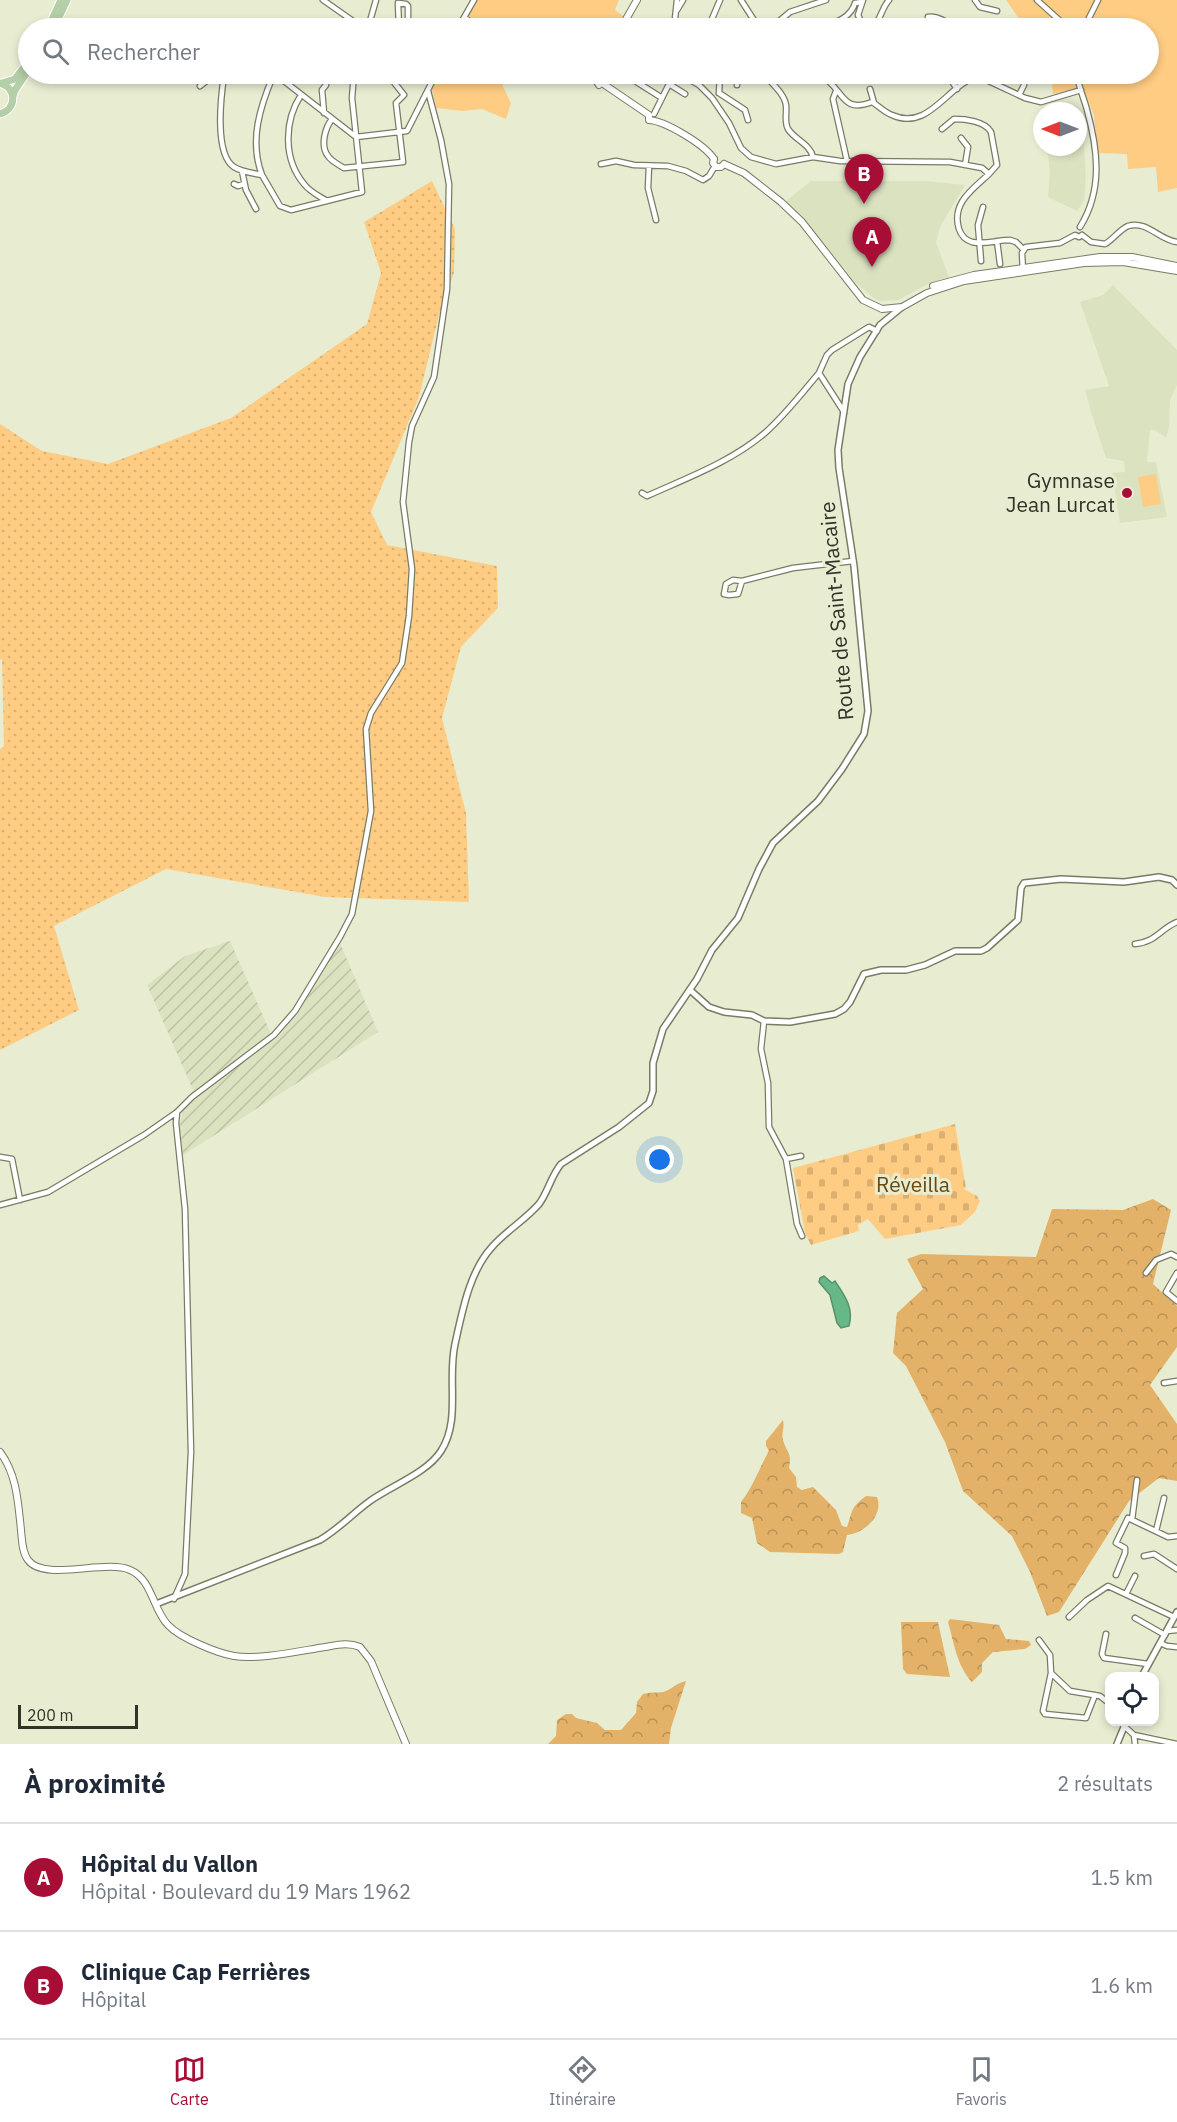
<!DOCTYPE html>
<html lang="fr">
<meta charset="utf-8">
<style>
body{margin:0;font-family:"IBM Plex Sans",sans-serif;background:#f6f6f7;color:#1f2937}
.controls{position:absolute;right:18px;bottom:18px;display:grid;overflow:hidden;border-radius:12px;box-shadow:0 3px 9px #0003}
.controls button{width:54px;height:54px;display:grid;place-items:center;padding:0;border:0;border-bottom:2px solid #e0e1e3;background:#fff;color:#1f2937;font:30px sans-serif}
.compass{position:absolute;left:1033px;top:102px;width:54px;height:54px;border-radius:50%;background:#fff;box-shadow:0 3px 9px #0003;rotate:270deg}
.scale{position:absolute;left:18px;bottom:15px;width:120px;box-sizing:border-box;padding-left:6px;border:3px solid #313329;border-top:0;font-size:16px;line-height:21px;white-space:nowrap;color:#313329;-webkit-text-stroke:4px #e8edd2;paint-order:stroke}
.you{position:absolute;left:660px;top:1160px;width:21px;height:21px;margin:-15px;border:4px solid #fff;border-radius:50%;background:#1a73e8;box-shadow:0 0 0 9px #1a73e833}
.badge{display:grid;place-items:center;width:39px;height:39px;border-radius:50%;background:#a70e35;color:#fff;font-size:20px;font-weight:700}
.pin{position:absolute;translate:-50% -50px;filter:drop-shadow(0 2px 3px #0008)}
.pin::after{content:'';position:absolute;top:32px;width:21px;height:18px;background:inherit;clip-path:polygon(0 0,100% 0,50% 100%)}
.list{margin:0;padding:0;list-style:none}
h2{display:flex;justify-content:space-between;align-items:center;height:78px;margin:0;padding:0 24px;font-size:26px}
h2 small{font-size:20px;font-weight:400;color:#747a83}
.list li{display:grid;grid-template-columns:39px 1fr auto;gap:18px;align-items:center;box-sizing:border-box;height:108px;padding:0 24px;border-top:2px solid #e0e1e3}
.list b{display:block;font-size:22px;white-space:nowrap}
.list p{margin:0;font-size:20px;white-space:nowrap;color:#747a83}
.list em{font-size:20px;font-style:normal;color:#747a83}
.icon{flex:none;width:33px;height:33px;fill:none;stroke:currentColor;stroke-width:2;stroke-linecap:round;stroke-linejoin:round}
.map{position:relative;flex:none;width:1177px;height:1744px;overflow:hidden}
.search{position:absolute;background:#fff;box-shadow:0 3px 9px #0003;left:18px;right:18px;top:18px;height:66px;display:flex;align-items:center;gap:15px;box-sizing:border-box;padding:0 21px;border-radius:33px;color:#747a83;font-size:22px}
.sheet{height:294px;background:#fff}
nav{display:flex;justify-content:space-around;align-items:center;box-sizing:border-box;height:84px;border-top:2px solid #e0e1e3;background:#fff;font-size:16px;color:#747a83}
nav a{display:grid;justify-items:center;gap:3px}
nav .on{color:#a70e35}
.map>svg:first-child{display:block}
</style>
<div class="map">
<svg width="1177" height="1744" viewBox="0 0 1177 1744">
<defs>
<pattern id="industrial-furrows" width="10" height="10" patternUnits="userSpaceOnUse" patternTransform="scale(1.5)"><rect width="10" height="10" fill="#dbe2c0"/><path d="M-1 1l2-2M0 10L10 0M9 11l2-2" fill="none" stroke="#bcc2a5"/></pattern>
<pattern id="grass-dots" width="8" height="8" patternUnits="userSpaceOnUse" patternTransform="scale(1.5)"><rect width="8" height="8" fill="#fecc83"/><path d="M2 2h.1M6 6h.1" fill="none" stroke="#dab071" stroke-width="1.8" stroke-linecap="round"/></pattern>
<pattern id="forest-crowns" width="20" height="18" patternUnits="userSpaceOnUse" patternTransform="scale(1.5)"><rect width="20" height="18" fill="#e3b268"/><path d="M2 6a3 3 0 1 1 6 0M12 15a3 3 0 1 1 6 0" fill="none" stroke="#b99156"/></pattern>
<pattern id="cemetery-stones" width="16" height="16" patternUnits="userSpaceOnUse" patternTransform="scale(1.5)"><rect width="16" height="16" fill="#fecc83"/><path d="M2 7V4a2 2 0 0 1 4 0v3zM10 15v-3a2 2 0 0 1 4 0v3z" fill="#dab071"/></pattern>
</defs>
<rect width="100%" height="100%" fill="#e8edd2"/>
<path fill="#dbe2c0" d="M1080,117L1083,136L1086,176L1084,201L1077,211L1048,197L1050,172L1047,147H1078V118Z
M811,181H926L965,185L941,225L936,242L949,277L930,283L898,300L879,301L872,297L855,282L821,240L786,201Z
M1113,285L1177,350V385L1170,400L1169,427L1166,438L1155,430H1150L1147,462H1156L1167,517L1120,523L1112,473L1125,472L1124,461L1106,458L1091,412L1085,390L1109,386L1080,302L1103,295Z"/>
<path fill="url(#industrial-furrows)" d="M230,941L274,1041L297,1015L340,943L378,1032L183,1155L180,1124L183,1109L193,1090L147,985L185,956Z"/>
<path fill="url(#grass-dots)" d="M432,181L455,229L454,273L439,315L419,397L371,512L387,545L497,566L498,608L461,647L442,718L466,813L469,902L325,897L166,869L54,926L79,1010L0,1050V749L4,747L2,660L0,659V424L42,451L108,464L231,418L367,324L381,273L364,222Z"/>
<path fill="url(#forest-crowns)" d="M1153,1199L1171,1210L1153,1284L1177,1306V1347L1150,1385L1177,1424V1481L1159,1478L1129,1501L1059,1612L1047,1616L1030,1572L1012,1536L963,1491L945,1442L906,1366L893,1353L897,1313L923,1289L907,1259L921,1254L1036,1257L1052,1209L1123,1210Z
M783,1420C785,1427 781,1433 783,1440C787,1454 792,1451 789,1468L796,1477L797,1487L802,1490L813,1487L836,1510L842,1526L847,1527C853,1510 850,1508 866,1496L877,1497C884,1515 865,1533 847,1535L843,1552L839,1554L770,1552L757,1543L752,1518L741,1513V1502C753,1487 759,1468 769,1451L766,1446V1441Z
M950,1619L999,1625L1006,1639L1029,1641L1031,1645L1025,1649L993,1652L982,1663V1672L972,1682C957,1666 954,1643 948,1622Z
M901,1622H938L950,1677L907,1674L903,1669Z
M686,1681L671,1728L669,1744H548L556,1736L557,1720L566,1714H572L576,1718L597,1723L605,1730H621L636,1713L637,1702L643,1694C650,1692 657,1693 663,1692C671,1690 676,1683 686,1681Z"/>
<path fill="url(#cemetery-stones)" d="M955,1124L966,1188L964,1189L977,1196L980,1201L975,1212L961,1225L885,1239L868,1219L858,1225L859,1231L811,1245L805,1233L793,1168Z"/>
<path fill="#fecc83" d="M476,0H619L615,10L623,16L614,28H464Z
M1006,0H1177V188L1158,192L1156,167L1128,169L1127,154L1098,153L1094,115L1082,87L1053,94L1051,74H1148V28H1031L1022,23Z
M439,74H497L511,103L506,119L482,109L462,111L436,108L432,89Z
M1156,474L1161,504L1143,507L1138,477Z"/>
<path fill="#67b887" stroke="#57906b" stroke-width="1.5" d="M824,1276L832,1283L835,1281C845,1296 854,1308 849,1326L841,1328L837,1323L830,1295L819,1282L820,1278Z"/>
<g fill="none" stroke-linecap="round" stroke-linejoin="round">
<g stroke="#787c64" stroke-width="7">
<path id="minor" d="M323,0L363,28
M741,0L759,28
M863,0L858,15L864,28
M975,0L980,7L997,11
M1037,0L1068,28
M677,10L683,0
M938,20V22L930,25L928,17C936,15 948,22 953,28
M709,26L720,0
M368,28L376,0
M399,28L398,3L406,4L408,6V27
M400,28L411,26L419,28
M458,28L474,0
M463,28L467,19
M674,28L677,0
M771,28L790,12L826,0
M817,28C831,25 851,18 855,3L862,2
M872,28C881,20 881,9 889,0
M1084,28L1098,0
M251,74L273,76L284,81L356,137
M631,74L630,76L632,79L662,98
M680,74L699,85L712,98L729,123L741,148L751,157L776,164L813,157L840,161L950,162L982,168L989,174C973,189 951,203 959,229C961,235 965,240 972,242C984,245 998,240 1010,240L1016,242L1023,249
M764,74C771,83 784,93 786,105C787,113 784,122 788,129C795,140 810,144 813,157
M813,74C818,75 823,77 827,80C844,93 843,113 872,102C879,106 884,112 892,115C929,132 948,84 978,76L1025,98L1041,102L1081,90
M947,74L957,89
M1077,74C1078,86 1084,98 1087,110C1098,150 1103,190 1080,227
M224,76C221,96 214,154 234,167C242,172 253,173 262,175L280,206L291,210L362,192L352,98L354,74
M669,84L685,94
M699,85L701,74
M737,85L738,74
M200,86L209,79L239,74
M870,89L874,103
M836,91L833,99L847,161
M719,93L745,110L748,120
M719,93L720,74
M301,95C284,121 283,159 304,184C310,192 319,196 327,201
M1019,95L1024,85V74
M324,113L322,90L326,85
M654,114L669,84L672,74
M332,119C325,128 320,146 328,156C331,161 339,165 344,168L403,162L396,103L404,95L393,81L396,74
M942,129L954,119C965,119 985,121 991,132L997,165L989,174
M356,137L407,131L436,74
M961,138L968,147L965,165
M601,164L616,161L634,165L668,166L686,171L703,180L709,176L715,166
M649,166L648,188L656,220
M242,171L246,190L256,209
M262,175C249,141 260,107 273,76
M234,184L238,186L244,184
M1082,235L1091,242L1105,244C1114,239 1119,230 1128,226C1147,220 1159,240 1177,242
M997,241L1000,264
M981,261L978,225L983,207
M1023,271L1022,253L1026,247L1060,243L1075,235L1079,237L1082,235
M844,412L819,373L827,355L832,350L869,327L877,331
M642,493L647,496C687,478 733,461 766,432C786,414 802,393 819,373
M742,581L738,594L729,595L724,594L726,584L733,580L742,581L793,568L853,561
M1135,944C1156,942 1160,929 1177,922
M764,1021L761,1049L768,1083L769,1127L786,1159L797,1224L802,1236
M0,1157L12,1159L20,1200
M786,1159L801,1156
M0,1205L48,1192L144,1135L177,1112L192,1097L274,1035L295,1011L340,937L352,914L371,811L366,729L371,713L402,663L409,616L412,569L403,502L409,442L412,426L434,377L447,289L449,184L441,140L428,91
M1146,1273L1156,1260L1171,1254L1177,1257
M1177,1273L1166,1292L1177,1301
M1164,1383L1177,1381
M1132,1520L1137,1480
M1156,1531L1164,1498
M1144,1556L1154,1554L1177,1569
M1116,1575L1125,1553V1548L1116,1543L1128,1518L1168,1537L1177,1536
M1126,1594L1135,1576
M174,1599L185,1574L191,1452L185,1209L176,1123L177,1112
M1069,1617L1087,1600L1108,1586L1174,1617
M1135,1618L1165,1635
M1167,1631L1177,1630
M1106,1634L1102,1654L1104,1658L1148,1664
M1039,1640L1050,1655L1051,1673L1043,1711L1045,1714L1086,1718L1095,1695
M1160,1643L1167,1646L1177,1647
M1051,1673L1070,1691L1100,1696L1110,1704
M1124,1726L1134,1735L1135,1744
M1134,1735L1177,1744"/>
</g>
<g stroke="#787c64" stroke-width="8">
<path id="tertiary" d="M690,990L709,1007L724,1012L752,1015L764,1021L790,1022L835,1014L844,1009L850,1002L864,974L881,970H906L925,965L955,951H981L987,948L1018,920L1021,888L1024,883L1061,879L1124,882L1159,877L1172,880L1177,885
M156,1604L320,1540C340,1528 352,1514 370,1501C391,1486 427,1473 441,1451C461,1420 447,1380 455,1344C462,1313 469,1272 492,1247C506,1231 525,1220 539,1204C548,1192 551,1176 561,1164L619,1127L649,1103L653,1091V1063L663,1029L697,979L712,950L738,918L759,869L773,843L818,801L842,769L864,734L868,711L854,566L839,468L838,450L848,384L860,357L880,325L902,307
M1142,1676L1177,1612
M1117,1744L1126,1722"/>
</g>
<g stroke="#787c64" stroke-width="8">
<path id="secondary" d="M621,28L637,0
M592,74L599,85
M596,74L602,83L649,115V120C665,121 704,144 714,159
M714,159L713,163L716,167H721L724,164
M724,164L744,173L781,202L802,222L863,300L882,309L902,307L927,293L964,281L1084,263L1123,262L1177,271
M933,286L974,275L1100,257H1132L1177,266
M0,1452C17,1475 18,1502 21,1530C22,1540 22,1552 28,1560C44,1582 106,1559 130,1570C152,1579 153,1610 168,1625C180,1638 217,1653 234,1656C259,1660 299,1651 325,1647C337,1645 348,1642 360,1647L371,1661L406,1744"/>
</g>
<g stroke="#fff" stroke-width="9">
<path id="primary" d="M48,28L61,0
M54,28L67,0
M0,83C17,88 17,109 0,114
M2,83L15,79L28,62
M13,96L15,90L28,71"/>
</g>
<use href="#minor" stroke="#fff" stroke-width="4.5"/>
<use href="#tertiary" stroke="#fff" stroke-width="5"/>
<use href="#secondary" stroke="#fff" stroke-width="6"/>
<use href="#primary" stroke="#b4cea8" stroke-width="7"/>
</g>
<circle fill="#a70e35" stroke="#e8edd2" stroke-width="2" cx="1127" cy="493" r="6"/>
<g text-anchor="middle" stroke-width="6" stroke-linejoin="round" paint-order="stroke">
<g font-size="21" fill="#313329" stroke="#e8edd2" text-anchor="end">
<text x="1115" y="488">Gymnase<tspan x="1115" dy="24">Jean Lurcat</tspan></text>
</g>
<g font-size="21" fill="#313329" stroke="#e8edd2">
<text transform="translate(837 611) rotate(-95)" y="7">Route de Saint-Macaire</text>
</g>
<g font-size="21" fill="#6a490f" stroke="#e8edd2">
<text x="913" y="1192">Réveilla</text>
</g>
</g>
</svg>
<div class="controls">
<button><svg class="icon" aria-label="locate" viewBox="0 0 24 24"><circle cx="12" cy="12" r="6"/><path d="M12 2v4M12 18v4M2 12h4M18 12h4"/></svg></button>
</div>
<svg class="compass" viewBox="-18 -18 36 36"><path d="M0-13l5 13h-10z" fill="#e53935"/><path d="M0 13l5-13h-10z" fill="#747a83"/></svg>
<div class="scale">200 m</div>
<div class="you"></div>
<div class="pin badge" style="left:872px;top:267px">A</div>
<div class="pin badge" style="left:864px;top:204px">B</div>
<div class="search"><svg class="icon" aria-label="search" viewBox="0 0 24 24"><circle cx="10" cy="10" r="6"/><path d="M15 15l6 6"/></svg>Rechercher</div>
</div>
<section class="sheet">
<h2>À proximité<small>2 résultats</small></h2>
<ul class="list">
<li><span class="badge">A</span><div><b>Hôpital du Vallon</b><p>Hôpital · Boulevard du 19 Mars 1962</p></div><em>1.5 km</em></li>
<li><span class="badge">B</span><div><b>Clinique Cap Ferrières</b><p>Hôpital</p></div><em>1.6 km</em></li>
</ul>
</section>
<nav>
<a class="on"><svg class="icon" aria-label="map" viewBox="0 0 24 24"><path d="M3 6l6-2 6 2 6-2v14l-6 2-6-2-6 2zM9 4v14M15 6v14"/></svg>Carte</a>
<a><svg class="icon" aria-label="directions" viewBox="0 0 24 24"><path d="M12 3l9 9-9 9-9-9zM9 14v-3h6M13 9l2 2-2 2"/></svg>Itinéraire</a>
<a><svg class="icon" aria-label="saved" viewBox="0 0 24 24"><path d="M7 4h10v16l-5-4-5 4z"/></svg>Favoris</a>
</nav>
